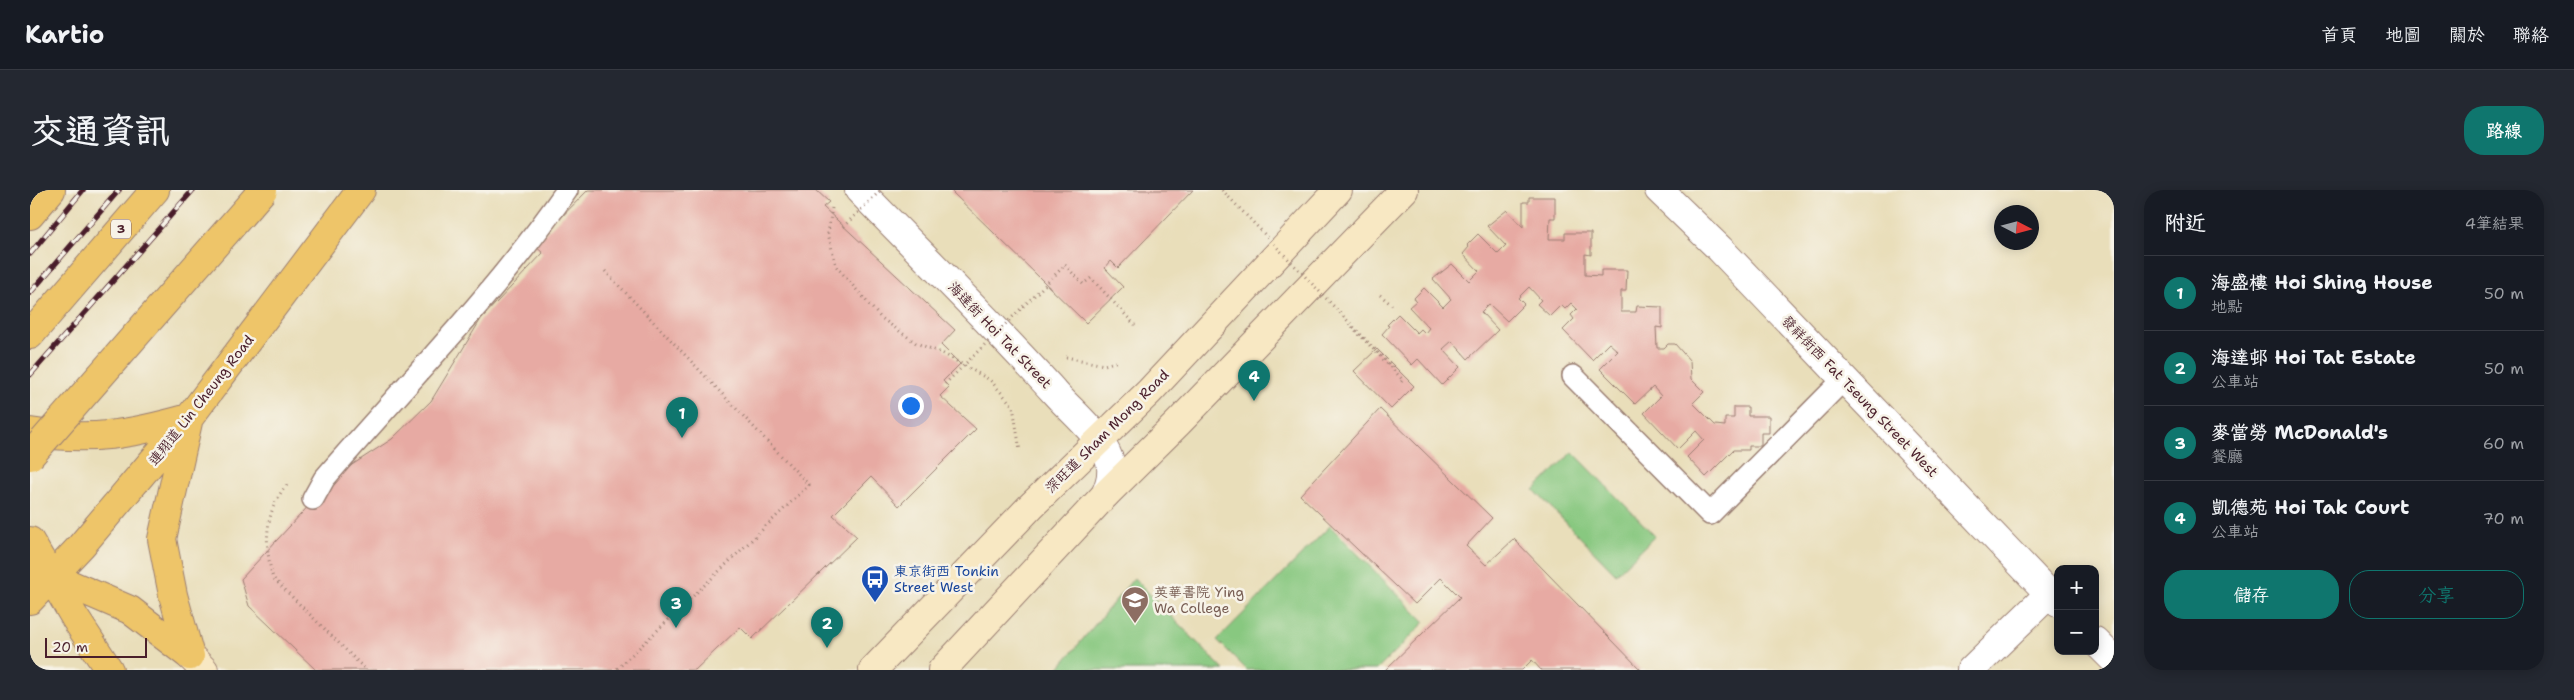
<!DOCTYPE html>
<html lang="zh-TW">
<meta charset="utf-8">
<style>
body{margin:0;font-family:"Shantell Sans","LXGW WenKai TC",sans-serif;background:#242831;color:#f1f3f6}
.controls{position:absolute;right:15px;bottom:15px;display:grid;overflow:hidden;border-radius:10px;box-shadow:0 2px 12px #0003}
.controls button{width:45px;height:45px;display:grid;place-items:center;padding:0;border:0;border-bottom:1px solid #363941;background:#171b24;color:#f1f3f6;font:25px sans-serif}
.compass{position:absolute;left:1964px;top:15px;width:45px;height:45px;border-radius:50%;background:#171b24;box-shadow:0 2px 12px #0003;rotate:96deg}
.scale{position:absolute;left:15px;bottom:12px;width:102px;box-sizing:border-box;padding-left:5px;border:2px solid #4a1f2b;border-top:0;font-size:14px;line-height:18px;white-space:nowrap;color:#4a1f2b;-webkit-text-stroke:4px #f7f3e8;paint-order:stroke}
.you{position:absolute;left:880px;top:215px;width:18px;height:18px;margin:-12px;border:4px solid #fff;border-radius:50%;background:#1a73e8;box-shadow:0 0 0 8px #1a73e833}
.badge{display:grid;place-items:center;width:32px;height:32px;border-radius:50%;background:#0f766e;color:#fff;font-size:16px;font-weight:700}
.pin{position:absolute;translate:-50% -41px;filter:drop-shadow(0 1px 2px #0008)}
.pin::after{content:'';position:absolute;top:26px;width:18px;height:15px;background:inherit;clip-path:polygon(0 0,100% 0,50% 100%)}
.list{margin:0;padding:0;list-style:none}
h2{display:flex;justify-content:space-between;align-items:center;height:65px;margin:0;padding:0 20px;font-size:21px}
h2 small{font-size:16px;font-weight:400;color:#9ea1a6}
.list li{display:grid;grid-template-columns:32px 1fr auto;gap:15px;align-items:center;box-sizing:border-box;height:75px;padding:0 20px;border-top:1px solid #363941}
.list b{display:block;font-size:19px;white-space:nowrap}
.list p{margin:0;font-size:16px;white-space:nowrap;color:#9ea1a6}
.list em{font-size:16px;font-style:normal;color:#9ea1a6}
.actions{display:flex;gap:10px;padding:15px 20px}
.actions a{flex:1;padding:11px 0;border:1px solid #0f766e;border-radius:20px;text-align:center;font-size:18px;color:#0f766e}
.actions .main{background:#0f766e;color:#fff}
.map{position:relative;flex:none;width:2084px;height:480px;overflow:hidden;border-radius:20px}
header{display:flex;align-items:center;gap:30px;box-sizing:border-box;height:70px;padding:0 25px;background:#171b24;border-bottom:1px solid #363941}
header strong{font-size:24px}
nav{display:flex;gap:28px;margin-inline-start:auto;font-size:18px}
.intro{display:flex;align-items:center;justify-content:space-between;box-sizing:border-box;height:120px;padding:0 30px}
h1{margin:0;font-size:35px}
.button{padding:12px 22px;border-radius:20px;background:#0f766e;color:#fff;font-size:18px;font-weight:700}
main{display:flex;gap:30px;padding:0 30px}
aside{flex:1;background:#171b24;border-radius:20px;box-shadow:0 2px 12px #0003}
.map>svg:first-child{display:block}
</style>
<header>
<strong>Kartio</strong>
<nav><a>首頁</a><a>地圖</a><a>關於</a><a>聯絡</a></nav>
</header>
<div class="intro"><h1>交通資訊</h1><a class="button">路線</a></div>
<main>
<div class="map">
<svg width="2084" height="480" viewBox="0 0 2084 480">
<rect width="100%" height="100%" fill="#f7f3e8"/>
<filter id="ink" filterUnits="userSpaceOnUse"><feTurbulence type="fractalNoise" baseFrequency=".02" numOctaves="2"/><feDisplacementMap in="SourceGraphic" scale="10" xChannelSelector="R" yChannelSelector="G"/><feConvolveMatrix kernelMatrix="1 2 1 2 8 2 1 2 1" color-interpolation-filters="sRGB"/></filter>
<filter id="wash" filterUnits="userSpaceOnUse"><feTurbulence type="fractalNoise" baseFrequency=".0096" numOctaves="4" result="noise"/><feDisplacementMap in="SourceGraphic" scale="20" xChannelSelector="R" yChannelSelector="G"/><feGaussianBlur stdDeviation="1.12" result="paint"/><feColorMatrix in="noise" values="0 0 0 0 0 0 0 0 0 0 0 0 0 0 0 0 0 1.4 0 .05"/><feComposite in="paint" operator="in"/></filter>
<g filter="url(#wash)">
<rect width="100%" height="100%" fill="#e9deba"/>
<path fill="#88c880" stroke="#697456" d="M1543,262L1625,346L1586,384L1504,300Z
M1300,336L1395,432L1347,480H1217L1187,450Z
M1104,388L1194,480H1027Z"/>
<g id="blocks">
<path fill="#e7aaa3" d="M558,0H786L799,12L793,17L925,140L911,155L930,174L913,191L919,197L910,206L946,239L869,316L841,287L803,325L827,347L722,449L710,437L665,480H286L219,416L211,389L308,284L362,249L401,211L451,129L513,63L504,55Z
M920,0H1163L1088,78L1081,71L1075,78L1093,97L1056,133Z
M1499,7H1525V28H1520L1519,49H1535V43H1561V65L1555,64V85L1571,86V80H1597L1596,101H1591V122H1606L1607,116L1632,117V138L1626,137L1627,158H1634L1638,154H1645L1660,171L1661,189L1674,202L1663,213L1685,235L1695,236V228H1704V217H1718V226H1739V243H1731V256H1719V260H1703L1676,287L1657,267L1674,250L1666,241L1648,259L1614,223L1631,206L1623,197L1605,214L1570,179L1588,161L1579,153L1562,170L1533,140L1544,129L1541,125L1547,119L1541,113L1535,119L1531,115L1520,126L1507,114L1511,110L1499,97L1488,108L1494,114L1477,131L1459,114L1451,122L1468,140L1438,169L1422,151L1413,159L1430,177L1412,195L1388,169L1382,175L1352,144L1359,136L1357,135L1368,124L1387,143L1391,139L1395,143L1399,138L1379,117L1386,111L1384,108L1394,98L1413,117L1421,109L1403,89L1422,74L1439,91L1449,81L1433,64L1439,57L1437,55L1448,44L1468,64L1476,56L1457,36L1477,20L1493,37V12H1499Z
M1347,159L1384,196L1361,219L1324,181Z
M1350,219L1462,328L1436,356L1456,375L1484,349L1611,480H1511L1502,470L1492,480H1355L1430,407L1411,388L1385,414L1270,305Z"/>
</g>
</g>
<g filter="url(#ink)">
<use href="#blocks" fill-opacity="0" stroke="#9a7e72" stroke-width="1"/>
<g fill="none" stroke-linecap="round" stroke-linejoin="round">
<g stroke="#9a7e72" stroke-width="24">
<path id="lane" d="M1543,186L1680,324L1814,189
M283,309L294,289C376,194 465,104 537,0"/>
</g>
<g stroke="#9a7e72" stroke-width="30">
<path id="street" d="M829,0C895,68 963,134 1026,204C1043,223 1070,244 1079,269C1084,281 1080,294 1075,305
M1629,0L1690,59L2028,413
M2065,451L2084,470
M1941,480L2019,404"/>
</g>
<g stroke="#9a7e72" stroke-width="30">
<path id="secondary" d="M160,466L174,480
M843,480L1001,316L1119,202L1308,0
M912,480L1075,305L1148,233L1374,0"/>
</g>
<g stroke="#9a7e72" stroke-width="30">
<path id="primary" d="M158,232L132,349L143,405L160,466
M0,242C60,252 102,244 159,228
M0,351L45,428L79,480
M0,377L100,420L160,466
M0,410L51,356L159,228L331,0"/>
</g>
<g stroke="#9a7e72" stroke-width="30">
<path id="highway" d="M0,25L21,0
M0,145L125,0"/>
</g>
<path stroke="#9a7e72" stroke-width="3" stroke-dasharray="1 4" stroke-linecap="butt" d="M802,18L798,43L806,76L850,127L886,153L912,163L960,190L983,216L990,261
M1035,75L1053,94L1061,88L1105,135
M575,81L779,295L586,480
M1350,105L1362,115
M1322,137L1373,190L1370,193
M1036,167L1074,175L1089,171
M257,295C234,321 234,356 243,388L336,480"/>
<use href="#lane" stroke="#fff" stroke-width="21"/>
<use href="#street" stroke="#fff" stroke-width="28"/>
<use href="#secondary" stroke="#f8e8c3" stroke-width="28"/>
<use href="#primary" stroke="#eec569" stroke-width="28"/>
<use href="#highway" stroke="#eec569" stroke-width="28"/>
<g stroke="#4a1f2b" stroke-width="5.5">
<path id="rail" d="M0,64L53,0
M0,103L89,0
M0,185L163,0"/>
</g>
<use href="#rail" stroke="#f7f3e8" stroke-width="4" stroke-dasharray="11" stroke-linecap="butt"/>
<g stroke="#9a7e72" stroke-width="30" stroke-linecap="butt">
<path id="highway-bridge" d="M0,266L233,0"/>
</g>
<path stroke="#9a7e72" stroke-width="3" stroke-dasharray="1 4" stroke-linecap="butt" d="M1192,0L1363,178
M813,37L851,0
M915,194L1035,75"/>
<use href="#highway-bridge" stroke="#eec569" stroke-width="28"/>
</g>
</g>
<defs>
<g id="bus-pin" transform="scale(1.4375)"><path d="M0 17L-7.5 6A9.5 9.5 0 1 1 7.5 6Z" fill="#1a4fb4" stroke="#f7f3e8"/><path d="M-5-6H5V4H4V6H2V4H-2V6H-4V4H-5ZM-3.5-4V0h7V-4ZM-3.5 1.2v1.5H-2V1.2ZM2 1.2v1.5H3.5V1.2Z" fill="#fff"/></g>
<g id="school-pin" transform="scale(1.4375)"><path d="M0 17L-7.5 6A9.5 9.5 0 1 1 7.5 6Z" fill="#8d6e63" stroke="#f7f3e8"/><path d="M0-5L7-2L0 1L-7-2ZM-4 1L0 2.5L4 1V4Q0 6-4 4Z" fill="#fff"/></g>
</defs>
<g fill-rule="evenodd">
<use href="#bus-pin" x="845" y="389"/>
<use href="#school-pin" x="1105" y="410"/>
</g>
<g text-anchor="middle" stroke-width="5" stroke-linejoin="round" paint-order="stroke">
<rect fill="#f7f3e8" stroke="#7e5f64" stroke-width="1" x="81" y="29.5" width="20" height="19" rx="4"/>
<g font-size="12" font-weight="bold" fill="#4a1f2b">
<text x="91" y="43">3</text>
</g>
<g font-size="14" fill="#4a1f2b" stroke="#f7f3e8">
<text transform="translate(970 145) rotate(46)" y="5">海達街 Hoi Tat Street</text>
<text transform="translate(1830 206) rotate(46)" y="5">發祥街西 Fat Tseung Street West</text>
<text transform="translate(171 210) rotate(-52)" y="5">連翔道 Lin Cheung Road</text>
<text transform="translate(1077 241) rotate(-45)" y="5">深旺道 Sham Mong Road</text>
</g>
<g font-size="14" fill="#164399" stroke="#f7f3e8" text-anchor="start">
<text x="864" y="386">東京街西 Tonkin<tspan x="864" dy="16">Street West</tspan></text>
</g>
<g font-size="14" fill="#785e54" stroke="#f7f3e8" text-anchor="start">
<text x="1124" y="407">英華書院 Ying<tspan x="1124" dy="16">Wa College</tspan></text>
</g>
</g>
</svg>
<div class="controls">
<button>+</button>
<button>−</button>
</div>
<svg class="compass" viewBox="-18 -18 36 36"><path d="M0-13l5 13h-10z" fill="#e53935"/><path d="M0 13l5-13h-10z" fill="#9ea1a6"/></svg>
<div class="scale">20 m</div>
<div class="you"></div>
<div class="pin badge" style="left:652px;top:248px">1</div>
<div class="pin badge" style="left:797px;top:458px">2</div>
<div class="pin badge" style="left:646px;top:438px">3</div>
<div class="pin badge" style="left:1224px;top:211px">4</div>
</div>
<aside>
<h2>附近<small>4筆結果</small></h2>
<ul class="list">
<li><span class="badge">1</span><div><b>海盛樓 Hoi Shing House</b><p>地點</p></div><em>50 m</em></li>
<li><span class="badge">2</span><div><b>海達邨 Hoi Tat Estate</b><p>公車站</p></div><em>50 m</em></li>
<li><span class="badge">3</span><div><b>麥當勞 McDonald's</b><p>餐廳</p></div><em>60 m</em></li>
<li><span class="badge">4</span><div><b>凱德苑 Hoi Tak Court</b><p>公車站</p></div><em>70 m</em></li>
</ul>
<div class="actions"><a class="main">儲存</a><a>分享</a></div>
</aside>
</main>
